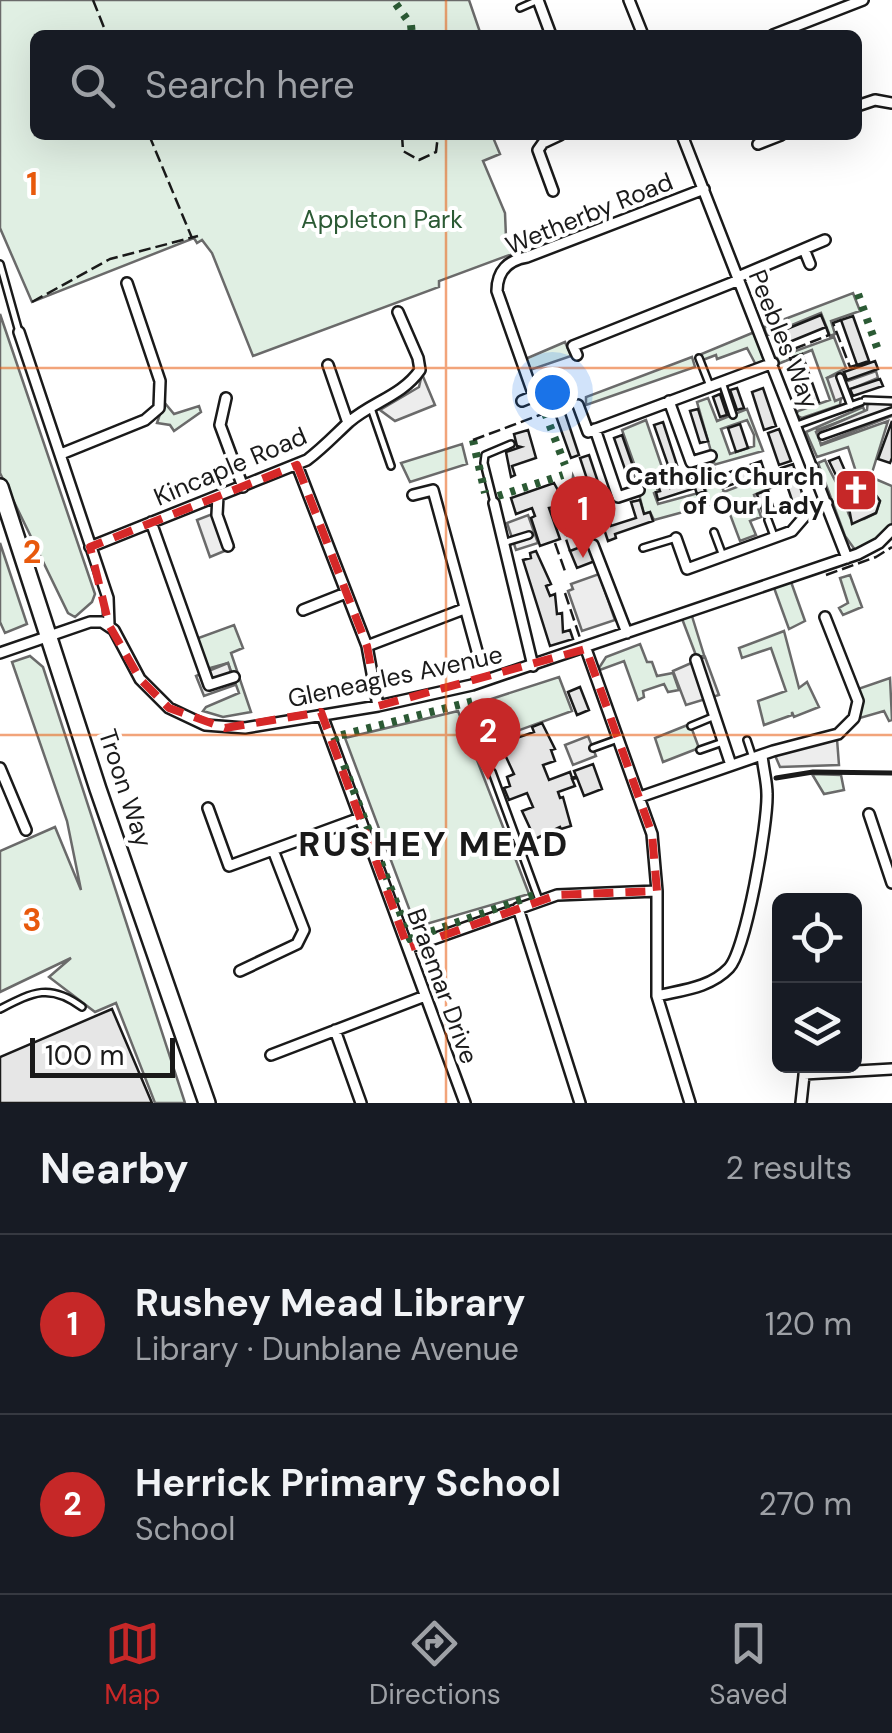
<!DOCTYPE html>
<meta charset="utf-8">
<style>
body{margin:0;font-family:"DM Sans",sans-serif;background:#242831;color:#f1f3f6}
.controls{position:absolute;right:30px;bottom:30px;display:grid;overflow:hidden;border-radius:15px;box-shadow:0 10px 40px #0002}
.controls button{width:90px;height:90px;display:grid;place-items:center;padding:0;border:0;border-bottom:2px solid #363941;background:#171b24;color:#f1f3f6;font:50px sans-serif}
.scale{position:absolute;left:30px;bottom:25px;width:145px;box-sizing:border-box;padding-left:10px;border:5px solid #1a1a1a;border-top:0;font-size:28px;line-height:35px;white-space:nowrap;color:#1a1a1a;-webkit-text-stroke:8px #fff;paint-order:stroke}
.you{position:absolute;left:552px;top:392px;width:35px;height:35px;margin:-25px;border:8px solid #fff;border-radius:50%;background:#1a73e8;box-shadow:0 0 0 15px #1a73e833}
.badge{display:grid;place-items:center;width:65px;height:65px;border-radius:50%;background:#c62828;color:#fff;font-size:32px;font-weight:700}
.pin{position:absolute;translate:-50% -82px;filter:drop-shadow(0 2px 5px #0008)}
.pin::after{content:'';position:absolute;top:52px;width:35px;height:30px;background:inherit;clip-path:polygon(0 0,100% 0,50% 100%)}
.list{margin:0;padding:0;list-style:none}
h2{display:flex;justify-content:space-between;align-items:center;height:130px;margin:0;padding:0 40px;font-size:42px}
h2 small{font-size:32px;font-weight:400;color:#9ea1a6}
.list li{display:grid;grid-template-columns:65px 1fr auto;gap:30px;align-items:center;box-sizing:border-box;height:180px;padding:0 40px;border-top:2px solid #363941}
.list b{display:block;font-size:38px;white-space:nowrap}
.list p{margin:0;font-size:32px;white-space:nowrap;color:#9ea1a6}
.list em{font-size:32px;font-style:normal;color:#9ea1a6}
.icon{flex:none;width:55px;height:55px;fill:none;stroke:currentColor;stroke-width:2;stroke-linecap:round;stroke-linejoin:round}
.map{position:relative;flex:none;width:892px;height:1103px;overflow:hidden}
.search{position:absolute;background:#171b24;box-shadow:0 10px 40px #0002;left:30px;right:30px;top:30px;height:110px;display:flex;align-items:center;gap:25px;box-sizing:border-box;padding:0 35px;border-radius:15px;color:#9ea1a6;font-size:38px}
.sheet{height:490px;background:#171b24}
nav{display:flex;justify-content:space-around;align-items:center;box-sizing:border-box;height:140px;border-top:2px solid #363941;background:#171b24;font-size:28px;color:#9ea1a6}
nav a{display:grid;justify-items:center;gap:5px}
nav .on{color:#c62828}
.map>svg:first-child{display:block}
</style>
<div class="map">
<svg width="892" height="1103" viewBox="0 0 892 1103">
<rect width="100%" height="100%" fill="#fff"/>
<path fill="#e0efe3" stroke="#6a6a6a" stroke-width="2.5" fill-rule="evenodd" d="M0,0H469L481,35H35V135H492L500,154L483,161L505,213L506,237L512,254L439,281V287L253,356L212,253L202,240L197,243L194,238L32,302L0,228Z
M853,293L860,311L831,321L835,334L830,336L821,313L768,335L764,327Z
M0,314L95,594L92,602L75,617L68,613L0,473Z
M757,331L769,360L756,365L747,348L717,359L716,355L700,361L699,355Z
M834,337L846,368L827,378L841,397L840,405L802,418L796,415L798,411L830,400L812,350L778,364L776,358Z
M565,342L571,356L527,371L523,360Z
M692,357L695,367L586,405V397Z
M708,398L717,421L747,409L763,451L713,465L724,492L771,474L775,486L754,495L761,517L750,521L756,535L740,541L722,493L718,495L720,502L654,520L650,512L644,514L634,474L637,472L622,430L646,420L663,470L652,474L658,491L654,493L658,504L706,491L698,468L714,462L697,402ZM747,420L754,435V446L730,454L721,429Z
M164,402L174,414L199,406L201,412L174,431L170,425L157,423Z
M863,407L865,412L817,430L821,445L888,421L867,489L849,487L858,478L848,447L817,457L806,432Z
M462,444L467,464L410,482L401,463Z
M825,460C830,472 836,482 842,493C845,501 846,510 851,519H864L876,513L880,501L870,487L873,478L892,486V530L858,554L845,536L818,463Z
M573,476L594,526L566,534Z
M0,543L27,624L5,633L0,622Z
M850,575L862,607L843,615L839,608L848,603L840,578Z
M790,579L805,621L789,629L773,585Z
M691,613L704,655L697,658L681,616Z
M234,625L243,648L231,653L251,712L223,717L203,711L206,707L239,693L228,663L203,670L193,640Z
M784,631L799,688L807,682L819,707L794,717L792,712V715L764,725L758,701L786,691L771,648L742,658L739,648Z
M640,644L647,662H652L657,676L673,673L679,690L668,692L664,684L643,691L644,697L638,700L624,661L597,671L606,657Z
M30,656L43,667L185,1103H155L116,1003L95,1012L49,977L71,958L0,992V851L55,827L81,890L67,821L12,662Z
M559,677L572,711L495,739L482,702Z
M890,678L892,720L889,721L884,711L860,718L855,690Z
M458,711L529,894L416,927L345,738Z
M690,724L699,748L663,762L655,738Z
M812,774L841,775L844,790L824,794Z"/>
<path fill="#ededed" stroke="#6a6a6a" stroke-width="2.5" d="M876,371L878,378L851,389L852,394L835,401L827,378L844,372L848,381Z
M422,374L435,405L395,421L380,410L419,387Z
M868,400L892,402V416L821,444L816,432L867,410Z
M220,511L234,547L210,557L197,520Z
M528,515L538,543L516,550L507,523Z
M599,574L615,620L582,631L568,591L573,589L571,584Z
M705,657L719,695L686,705L673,671Z
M228,663L235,685L204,696L196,676Z
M588,736L596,756L573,765L565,745Z
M837,739L839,765L780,767L774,753Z"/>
<path fill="#e6e6e6" stroke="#1a1a1a" stroke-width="2.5" d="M821,315L826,327L782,345L777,333Z
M853,316L869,361L857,365L841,320Z
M802,354L819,402L808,407L790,358Z
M875,361L878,369L847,380L844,372Z
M880,379L883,386L853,396L850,389Z
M737,388L744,408L737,410L730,390Z
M763,388L776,426L764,430L752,392Z
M720,394L727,415L720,417L713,397Z
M698,409L708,441L700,443L690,411Z
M565,413L579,455L571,458L556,416Z
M892,421V458L890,463L878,459Z
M663,422L677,465L669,468L654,425Z
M740,424L748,448L736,452L728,428Z
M779,429L791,461L779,465L768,433Z
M528,430L536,458L512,466L515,475L511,477L506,452L521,447L517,446L514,434Z
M622,435L635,472L627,475L614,438Z
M589,455L608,512L599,515L580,458Z
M839,457L849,480H847L850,489L862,487L873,491L880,501L876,513L852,524L847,498L829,461Z
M761,461L765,473L725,487L721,475Z
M793,464L805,503L794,506L781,468Z
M698,469L705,491L697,494L695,488L658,500L656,492L660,491L654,474L664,471L670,488L693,481L690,471Z
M554,483L566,505L549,508L560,539L540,546L531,518L535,516L532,508L516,514L511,498Z
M768,490L775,513L764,517L757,494Z
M640,500L644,514L650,512L653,521L615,534L616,538L608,541L601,520L609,518L611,526L636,518L631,502Z
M588,544L595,561L577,568L570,551Z
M536,551L551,584L546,586L550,596L555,594L557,614L562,613L563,632L570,630L573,639L550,646L523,560L531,558L530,553Z
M580,687L589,710L577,715L568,692Z
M542,723L555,749L551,750L555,761L543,765L549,780L570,772L572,778L576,776L574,771L593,764L602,789L584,796L577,778L572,779L575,786L558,792L560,798L563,797L571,826L561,829L560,827L535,839L522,811L533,807L527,793L509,800L504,788L510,786L507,777L514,774L500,744L501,739L512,734L514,739L534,732L532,727Z
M112,1009L152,1103H0V1057Z"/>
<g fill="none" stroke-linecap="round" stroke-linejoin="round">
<g stroke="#1a1a1a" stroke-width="10">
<path id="service" d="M520,8L536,1
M0,264L19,332
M699,358L710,386
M840,377L851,406
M722,382L733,415
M865,400L892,401
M371,408L391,466
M797,425L861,402
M822,436L892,411
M494,503L484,463L485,455L511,444
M768,520L774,536
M714,532L723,556
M503,543L529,535
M643,548L676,538
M691,726L715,716
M747,740L753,758
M593,748L618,739
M700,750L723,742
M492,772L539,900
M0,1009C33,992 50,983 82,1007"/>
</g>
<g stroke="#1a1a1a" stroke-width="14">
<path id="minor" d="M538,0L551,35
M629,0L643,35
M773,35L863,0
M857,106L875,100L892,103
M682,135L847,558
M758,144L781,135
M553,191L538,150L543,143L560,135
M804,249L810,264
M738,277L825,240
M19,332L108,598L109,625
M577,355L573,346L739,280
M328,365L348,423
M534,396L497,291C497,271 508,260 527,257L704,189
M226,398L220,425L243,487
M522,401L544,392
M669,401L691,462L711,456
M578,405L588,432L773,363
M595,429L618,497L639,490
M61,454L145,420L159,408L160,381L127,283
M297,465L367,646L378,706
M413,495L433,490L477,651
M218,496L217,515L228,546
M494,503L533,666
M151,522L209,685L234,677
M676,538L687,569L792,531L811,509L827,503
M593,545L627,633
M90,547L307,460C323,448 335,435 349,422C372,402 402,396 420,370L418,358L398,312
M303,610L346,593
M367,646L464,609
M586,649L652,834L657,891V996L690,1103
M0,653L90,622H102L114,630L140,679L169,708L205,725L245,728L378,706L472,685L858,554L879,543L892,530
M696,660L731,765
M322,715L465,1103
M0,768L26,830
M640,797L773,751L838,734L854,718L858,701L825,617
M208,808L229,866L360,818
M869,814L892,883
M518,908L580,1103
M408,948L557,895L657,891
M240,971L297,944L304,930L273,850
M657,996C682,990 710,988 729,968C746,950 768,823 767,794C767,781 763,768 762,755
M335,1030L361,1103
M271,1055L425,996
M804,1074L892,1069
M801,1103L805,1066"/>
</g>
<g stroke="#1a1a1a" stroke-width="20">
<path id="trunk" d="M0,487L98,789L207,1103"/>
</g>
<use href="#service" stroke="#fff" stroke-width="5"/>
<use href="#minor" stroke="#fff" stroke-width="9"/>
<use href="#trunk" stroke="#fff" stroke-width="15"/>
<path stroke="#2b5a34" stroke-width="8" stroke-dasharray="5 8" stroke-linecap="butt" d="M396,4L411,25L412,35
M858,294L878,350
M545,413L565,465
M473,440L485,493
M498,496L563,475
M336,742L334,737L474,701
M344,765L410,939L537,894"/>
<path stroke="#1a1a1a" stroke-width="2.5" stroke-dasharray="12 5" stroke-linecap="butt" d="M93,0L107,35
M149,135L192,238
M402,135L403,151L419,160L436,152L438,135
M32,302L110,259L198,236
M841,320L833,323L850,367L857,365
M782,345L786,352L829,335L826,327
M473,440L545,413
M555,543L566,574
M570,551L565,536L595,526
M826,575L876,557L892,547
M565,593L580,638"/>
<path stroke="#1a1a1a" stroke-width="5" d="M776,778L813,772L892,773"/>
</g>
<path fill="none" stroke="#d62828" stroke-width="8" stroke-dasharray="20 12" stroke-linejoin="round" d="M297,465L367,646L378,706L586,649L652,834L657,891L557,895L408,948L321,712L225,728L169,708L140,679L109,625L90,547Z"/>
<path fill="none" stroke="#e8590c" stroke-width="2.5" stroke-opacity="0.55" d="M446,0V35M446,135V1103M0,368H892M0,735H892"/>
<defs>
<g id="church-square" transform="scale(2.25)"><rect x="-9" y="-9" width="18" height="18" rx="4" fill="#c62828" stroke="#fff"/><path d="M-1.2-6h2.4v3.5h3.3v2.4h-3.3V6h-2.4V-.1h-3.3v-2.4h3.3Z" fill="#fff"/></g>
</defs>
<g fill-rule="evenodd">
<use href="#church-square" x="856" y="490"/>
</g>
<g text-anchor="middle" stroke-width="8" stroke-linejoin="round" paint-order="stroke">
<g font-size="25" fill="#1a1a1a" stroke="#fff">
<text transform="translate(589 213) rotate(-22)" y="9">Wetherby Road</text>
<text transform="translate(784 339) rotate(68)" y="9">Peebles Way</text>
<text transform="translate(230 466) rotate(-23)" y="9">Kincaple Road</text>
<text transform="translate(395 676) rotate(-12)" y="9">Gleneagles Avenue</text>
<text transform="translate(126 788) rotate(72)" y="9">Troon Way</text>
<text transform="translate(443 986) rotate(70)" y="9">Braemar Drive</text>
</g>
<g font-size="25" fill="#2b5a34" stroke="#fff">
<text x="382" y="228">Appleton Park</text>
</g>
<g font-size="25" font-weight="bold" fill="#1a1a1a" stroke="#fff" text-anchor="end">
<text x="824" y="485">Catholic Church<tspan x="824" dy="29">of Our Lady</tspan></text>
</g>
<g font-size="35" font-weight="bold" letter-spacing="2.5" fill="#1a1a1a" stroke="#fff">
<text x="434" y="856">RUSHEY MEAD</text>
</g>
</g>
<g font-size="32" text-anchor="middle" font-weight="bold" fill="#e8590c" stroke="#fff" stroke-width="8" stroke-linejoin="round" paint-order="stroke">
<text x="32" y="195">1</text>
<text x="32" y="563">2</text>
<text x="32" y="931">3</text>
</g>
</svg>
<div class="controls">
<button><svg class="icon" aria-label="locate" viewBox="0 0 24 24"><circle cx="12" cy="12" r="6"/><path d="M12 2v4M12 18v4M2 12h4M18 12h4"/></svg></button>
<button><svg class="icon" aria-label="layers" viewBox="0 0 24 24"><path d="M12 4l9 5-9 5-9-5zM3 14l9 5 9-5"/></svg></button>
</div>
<div class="scale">100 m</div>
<div class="you"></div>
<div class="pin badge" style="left:583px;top:558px">1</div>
<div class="pin badge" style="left:488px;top:780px">2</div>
<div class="search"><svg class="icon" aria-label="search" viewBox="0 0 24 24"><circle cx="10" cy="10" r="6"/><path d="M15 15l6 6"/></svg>Search here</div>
</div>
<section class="sheet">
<h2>Nearby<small>2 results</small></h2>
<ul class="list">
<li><span class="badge">1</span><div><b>Rushey Mead Library</b><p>Library · Dunblane Avenue</p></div><em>120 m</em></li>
<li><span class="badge">2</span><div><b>Herrick Primary School</b><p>School</p></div><em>270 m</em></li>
</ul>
</section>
<nav>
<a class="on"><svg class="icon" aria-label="map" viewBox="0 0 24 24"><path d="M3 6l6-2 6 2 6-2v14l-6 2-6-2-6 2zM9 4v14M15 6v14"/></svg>Map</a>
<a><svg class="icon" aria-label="directions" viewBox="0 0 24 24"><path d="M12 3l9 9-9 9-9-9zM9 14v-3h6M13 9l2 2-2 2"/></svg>Directions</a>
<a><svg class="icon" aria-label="saved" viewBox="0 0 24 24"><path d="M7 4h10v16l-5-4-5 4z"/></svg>Saved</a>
</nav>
